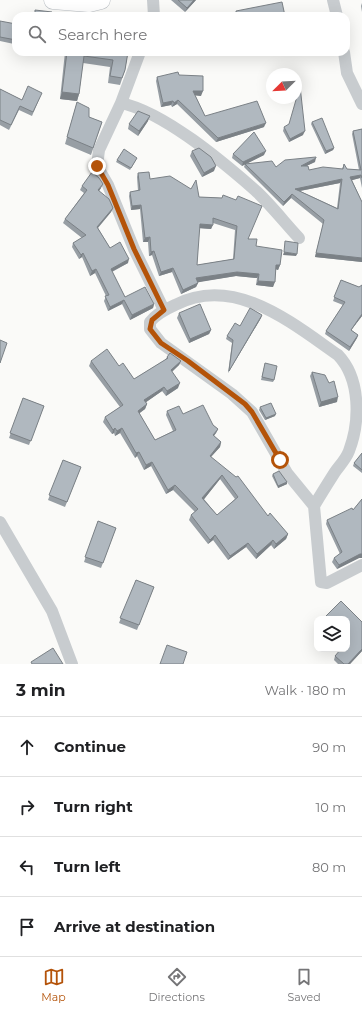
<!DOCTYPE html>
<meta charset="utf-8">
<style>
body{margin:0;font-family:Montserrat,sans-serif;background:#f2f2f2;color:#202124}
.controls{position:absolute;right:12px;bottom:12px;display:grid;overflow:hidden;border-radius:8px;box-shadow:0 4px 16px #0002}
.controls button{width:36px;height:36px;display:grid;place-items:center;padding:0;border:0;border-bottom:1px solid #e0e0e0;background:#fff;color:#202124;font:20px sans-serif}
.compass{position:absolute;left:266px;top:68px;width:36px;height:36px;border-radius:50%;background:#fff;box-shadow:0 4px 16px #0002;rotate:246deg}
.stop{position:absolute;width:12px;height:12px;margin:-9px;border:3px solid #b45309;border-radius:50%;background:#fff}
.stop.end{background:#b45309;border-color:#fff;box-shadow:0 1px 4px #0008}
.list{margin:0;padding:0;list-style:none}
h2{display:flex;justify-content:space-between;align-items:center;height:52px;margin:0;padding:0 16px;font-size:17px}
h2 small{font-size:13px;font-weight:400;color:#757577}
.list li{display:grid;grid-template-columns:26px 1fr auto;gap:12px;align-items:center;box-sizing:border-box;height:60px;padding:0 16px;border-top:1px solid #e0e0e0}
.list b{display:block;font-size:15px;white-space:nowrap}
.list em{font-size:13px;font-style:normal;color:#757577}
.icon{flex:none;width:22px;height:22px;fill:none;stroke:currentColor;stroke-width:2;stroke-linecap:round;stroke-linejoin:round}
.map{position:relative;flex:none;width:362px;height:664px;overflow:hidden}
.search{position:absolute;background:#fff;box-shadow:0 4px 16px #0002;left:12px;right:12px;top:12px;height:44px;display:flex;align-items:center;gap:10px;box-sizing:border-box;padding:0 14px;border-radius:12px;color:#757577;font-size:15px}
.sheet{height:292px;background:#fff}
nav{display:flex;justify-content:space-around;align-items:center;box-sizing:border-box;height:56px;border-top:1px solid #e0e0e0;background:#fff;font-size:11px;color:#757577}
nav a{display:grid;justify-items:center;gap:2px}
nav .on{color:#b45309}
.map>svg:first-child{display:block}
</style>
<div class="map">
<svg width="362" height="664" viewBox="0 0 362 664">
<rect width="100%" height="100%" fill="#fafaf8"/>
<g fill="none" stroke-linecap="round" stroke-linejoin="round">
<g stroke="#babfc4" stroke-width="19">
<path id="secondary" d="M53,0L89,3L101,0"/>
</g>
<path stroke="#c8cccf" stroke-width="12" d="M153,0L154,16
M333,0L337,16
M140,52L121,103L99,150L97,166L108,185L134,249L164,310
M344,52L347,73L362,104
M121,103C164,112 223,162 256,191C271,205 285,223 299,238
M314,506C321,494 328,483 335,472C340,465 346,459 349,451C360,422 361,379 338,355C292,323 234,274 175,305C166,309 156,314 150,322V329L161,343L232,394L252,412L287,473L314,506L321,582L327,583L362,565
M0,522L52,611L72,664"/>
<use href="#secondary" stroke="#fff" stroke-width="18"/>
</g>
<path fill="#979ea4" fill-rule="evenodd" d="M171,0H196L185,12Z
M362,3V12L361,6Z
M236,11L285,16H234Z
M0,21L16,40L14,44L0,41Z
M65,52H128L125,70L120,85L108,83L110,67L83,63L79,94L77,101L60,99Z
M179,75L201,96L195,95L205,116L264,127L216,142L177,104L172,107L171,105L161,107L156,81L157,77Z
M0,89L22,100L40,97L32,116L19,110L9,130L0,125Z
M77,102L89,117L102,122L91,155L65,144Z
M148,121L138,136L128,129L129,124Z
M312,122L334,148L333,150L325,154L311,124Z
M284,127L303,135L289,142L283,131Z
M362,129V188L360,178L352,180L362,202V262L315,257L323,224L291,198L283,206L244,167L245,164L242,166L232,158L233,154L264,155L246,164L276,167L315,162L306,166L309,170L342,169L344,164L347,169L359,170L352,134L353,131ZM340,183L337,208L300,191Z
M192,151L214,171L202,177L190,156Z
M137,158L130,170L116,162L117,160Z
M138,173L150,179L199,197L222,198L249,239L256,246L280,265L278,270L276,269L273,287L256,285L257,278L236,276L197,282L198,283L196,287L181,294L172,272L159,276L152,255L149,256L148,242H143L140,209L131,210L129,196L130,192L138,191L137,177ZM213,223L235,230L233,259L197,265L199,228L211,229Z
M82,186L101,188L99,191L113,208L111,212L98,228L110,248L128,263L112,272L125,297L154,304L153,308L130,320L122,304L108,311L104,301L106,296L95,273L90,276L82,257L79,259L72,247L73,243L82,238L63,223L65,219L84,193L80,190Z
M341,280L359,287L362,316L351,330L358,335L357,338L349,351L325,334L326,331L343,305L333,301Z
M179,313L211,330L209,334L189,343L177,318Z
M262,315L261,318L228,373L232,343L226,339L227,336L240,326Z
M167,357L181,361L179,365L172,372L178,388L166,396L162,391L146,402L147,404L145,409L139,413L155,440L173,431L166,415L167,411L183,414L213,425L218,429L216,433L214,436L221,442L220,447L211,457L268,516L288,534L286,539L274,549L271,545L256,559L246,547L228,560L213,540L208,544L189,520L191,515L195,512L173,490L166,494L151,466L144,470L137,456L135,458L120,433L115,436L114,433L112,434L103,422L105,417L120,407L89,366L91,361L119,366L134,379L165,360ZM220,479L235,499L217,515L204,499Z
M265,363L274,380L273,382L261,380Z
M312,372L337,402L319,407L310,376Z
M23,398L44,406L29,445L9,438Z
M260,407L275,416L265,420L259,410Z
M362,453V473L353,466L354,463Z
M63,460L81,467L65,507L48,500Z
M273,474L287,484L278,488L272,476Z
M362,499V558H359L337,569L332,562L334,558L340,554L326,524L327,520L353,510Z
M98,521L116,528L101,568L84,562Z
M136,580L154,587L137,630L119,623Z
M362,622V651L350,664H338L334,660L335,656L347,649Z"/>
<path fill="#7b8186" d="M194,0H196L185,12L187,8Z
M193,91H203L201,96L191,95Z
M62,92L79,94L77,101L60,99Z
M178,100L177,104L172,107L174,103Z
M173,101L171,105L161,107L163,103Z
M150,116L148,121L138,136L139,131Z
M266,123L264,127L216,142L218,138Z
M305,131L303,135L289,142L290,139Z
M334,148L333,150L325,154L326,151Z
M266,151L264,155L242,166L243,162Z
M316,158L315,162L300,169L301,166Z
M216,166L214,171L202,177L204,173Z
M361,175L360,178L349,181L350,177Z
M342,179L340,183L294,192L295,189Z
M103,184L101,188L96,195L98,190Z
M292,194L291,198L283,206L284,202Z
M141,205L140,209L131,210L132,206Z
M113,208L111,212L95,231L97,227Z
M200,224L213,225L211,229L198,228Z
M150,237L148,242H143L145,238Z
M154,251L152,255L149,256L151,252Z
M284,252L297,254L296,256L283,255Z
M83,253L82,257L79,259L81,255Z
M316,253L362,258V262L315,257Z
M129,259L128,263L109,273L111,269Z
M276,265H280L278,270L275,269Z
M173,268L172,272L159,276L161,272Z
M96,269L95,273L90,276L92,271Z
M237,272L259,274L257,278L236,276L194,283L196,278Z
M258,281L275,282L273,287L256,285Z
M198,283L196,287L181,294L183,290Z
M124,300L122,304L108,311L110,307Z
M154,304L153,308L130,320L132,315Z
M362,314V316L349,333L351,330Z
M262,315L261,318L228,373L229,371Z
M211,330L209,334L189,343L190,339Z
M358,335L357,338L349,351L350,347Z
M181,361L179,365L169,374L171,370Z
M180,383L178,388L166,396L167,391Z
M164,387L162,391L142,405L144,400Z
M338,397L337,402L319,407L321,402Z
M147,404L145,409L136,416L138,411Z
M276,414L275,416L265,420L266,418Z
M115,428L114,433L112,434L113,430Z
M122,428L120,433L115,436L117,431Z
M218,429L216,433L211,439L213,435Z
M221,442L220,447L208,460L210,456Z
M139,452L137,456L135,458L136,453Z
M152,462L151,466L144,470L146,465Z
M222,475L220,479L201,503L202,498Z
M287,482V484L278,488V486Z
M175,485L173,490L166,494L168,490Z
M288,534L286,539L274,549L276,544Z
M215,535L213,540L208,544L210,540Z
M273,540L271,545L256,559L257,554Z
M248,543L246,547L228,560L230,556Z
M360,554H362V558H359L337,569L339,565Z
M362,649V651L350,664H348Z"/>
<path fill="#b0b8bf" stroke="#7b8186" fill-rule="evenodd" d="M178,0H194L187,8Z
M282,2L285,16H237L236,11Z
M35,10L52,12V16H35Z
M0,21L16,24V40L0,37Z
M67,52H128L125,70L122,78L110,76L113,60L84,56L79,94L62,92Z
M178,72L179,75L203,76V91H193L205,116L257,101L266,123L218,138L178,100L174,103L173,101L163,103L157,77Z
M28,86L42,93L33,112L20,106L11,125L0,120V89L22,100Z
M300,86L305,131L290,139L284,127L289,124Z
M77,102L89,108V117L102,122L93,148L67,137Z
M138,111L150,116L139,131L129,124Z
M322,118L334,148L326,151L312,122Z
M362,129V178L361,175L350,177L362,202V258L316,253L324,220L292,194L284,202L245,164L272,161L276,167L285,160L316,157V158L301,166H308L309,170L323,167L343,169L344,164L347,169L361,170L353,131ZM342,179L338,209L295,189Z
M254,132L266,151L243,162L233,154Z
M199,148L211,157L216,166L204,173L192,151Z
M124,149L137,158L131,168L117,160Z
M92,172L99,178L103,184L98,190L109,199L113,208L97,227L110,248L120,242L129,259L111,269L125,297L145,287L154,304L132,315L124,300L110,307L105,296L109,295L96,269L92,271L83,253L81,255L73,243L86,235L65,219L87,190L82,186Z
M149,172L150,179L170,176L191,189L196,180L199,197L222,198L223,195L236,200L238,196L262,206L248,239H257L256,246L282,250L280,265H276L275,282L258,281L259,274L237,272L196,278L198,283L183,290L173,268L161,272L154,251L151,252L150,237L145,238L141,205L132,206L130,192L140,190L138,173ZM213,218L237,226L234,259L197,265L200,224L213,225Z
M285,241L298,243L297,254L284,252Z
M341,280L359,287L362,285V314L351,330L358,335L350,347L326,331L345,302L334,297Z
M200,304L211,330L190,339L179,313Z
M250,308L262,315L229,371L233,340L227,336L235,323L240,326Z
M0,340L7,343L0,363Z
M107,349L119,366L123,363L134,379L168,358L167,357L170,353L181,361L171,370L180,383L167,391L164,387L144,400L147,404L138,411L155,440L176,430L167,411L179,406L183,414L203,405L213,425L218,429L213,435L221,442L210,456L236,477L238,476L268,516L270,513L288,534L276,544L273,540L257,554L248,543L230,556L215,535L210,540L191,515L198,509L175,485L168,490L152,462L146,465L139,452L136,453L122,428L117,431L115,428L113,430L105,417L123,405L91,361ZM222,475L238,497L217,515L202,498Z
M265,363L277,366L274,380L262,377Z
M312,372L325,375L329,383L334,381L338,397L321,402Z
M23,398L44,406L31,441L10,433Z
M271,403L276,414L266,418L260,407Z
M362,453V470L354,463Z
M63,460L81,467L67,502L49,495Z
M279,471L287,482L278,486L273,474Z
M362,499V554H360L339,565L334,558L342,552L327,520L352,508L353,510Z
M98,521L116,528L103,563L85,557Z
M136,580L154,587L139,625L120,618Z
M341,601L362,622V649L348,664H344L335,656L341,649H347V619H323Z
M167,645L187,652L183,664H160Z
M53,648L63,664H32L31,662Z"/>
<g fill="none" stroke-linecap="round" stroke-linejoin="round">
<path stroke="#b45309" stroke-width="5" d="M97,166L108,185L134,249L164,310L152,320L150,329L161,343L188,361L245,404L252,412L280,460"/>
</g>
</svg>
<div class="controls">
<button><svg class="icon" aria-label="layers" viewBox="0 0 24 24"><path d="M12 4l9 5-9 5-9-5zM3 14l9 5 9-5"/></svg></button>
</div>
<svg class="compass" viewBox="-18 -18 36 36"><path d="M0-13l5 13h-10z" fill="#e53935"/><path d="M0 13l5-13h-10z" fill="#757577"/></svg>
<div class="stop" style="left:280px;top:460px"></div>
<div class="stop end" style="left:97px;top:166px"></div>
<div class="search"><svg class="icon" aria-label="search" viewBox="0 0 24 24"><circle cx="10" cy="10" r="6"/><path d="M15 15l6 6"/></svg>Search here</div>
</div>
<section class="sheet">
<h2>3 min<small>Walk · 180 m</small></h2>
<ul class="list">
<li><svg class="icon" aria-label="ahead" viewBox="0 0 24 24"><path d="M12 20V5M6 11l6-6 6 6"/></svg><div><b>Continue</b></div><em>90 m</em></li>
<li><svg class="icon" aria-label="right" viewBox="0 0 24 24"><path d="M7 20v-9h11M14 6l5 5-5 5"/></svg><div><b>Turn right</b></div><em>10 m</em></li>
<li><svg class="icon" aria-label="left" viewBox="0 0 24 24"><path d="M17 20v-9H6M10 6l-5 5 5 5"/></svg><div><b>Turn left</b></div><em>80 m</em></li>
<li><svg class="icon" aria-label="arrive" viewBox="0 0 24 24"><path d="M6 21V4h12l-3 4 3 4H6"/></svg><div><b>Arrive at destination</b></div></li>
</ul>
</section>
<nav>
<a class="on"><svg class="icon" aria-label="map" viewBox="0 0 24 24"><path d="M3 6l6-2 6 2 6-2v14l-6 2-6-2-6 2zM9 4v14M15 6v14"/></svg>Map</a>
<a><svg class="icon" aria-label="directions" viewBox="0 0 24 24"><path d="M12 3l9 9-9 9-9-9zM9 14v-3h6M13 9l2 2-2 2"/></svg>Directions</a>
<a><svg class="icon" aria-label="saved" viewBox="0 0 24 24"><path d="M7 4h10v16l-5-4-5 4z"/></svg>Saved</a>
</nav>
